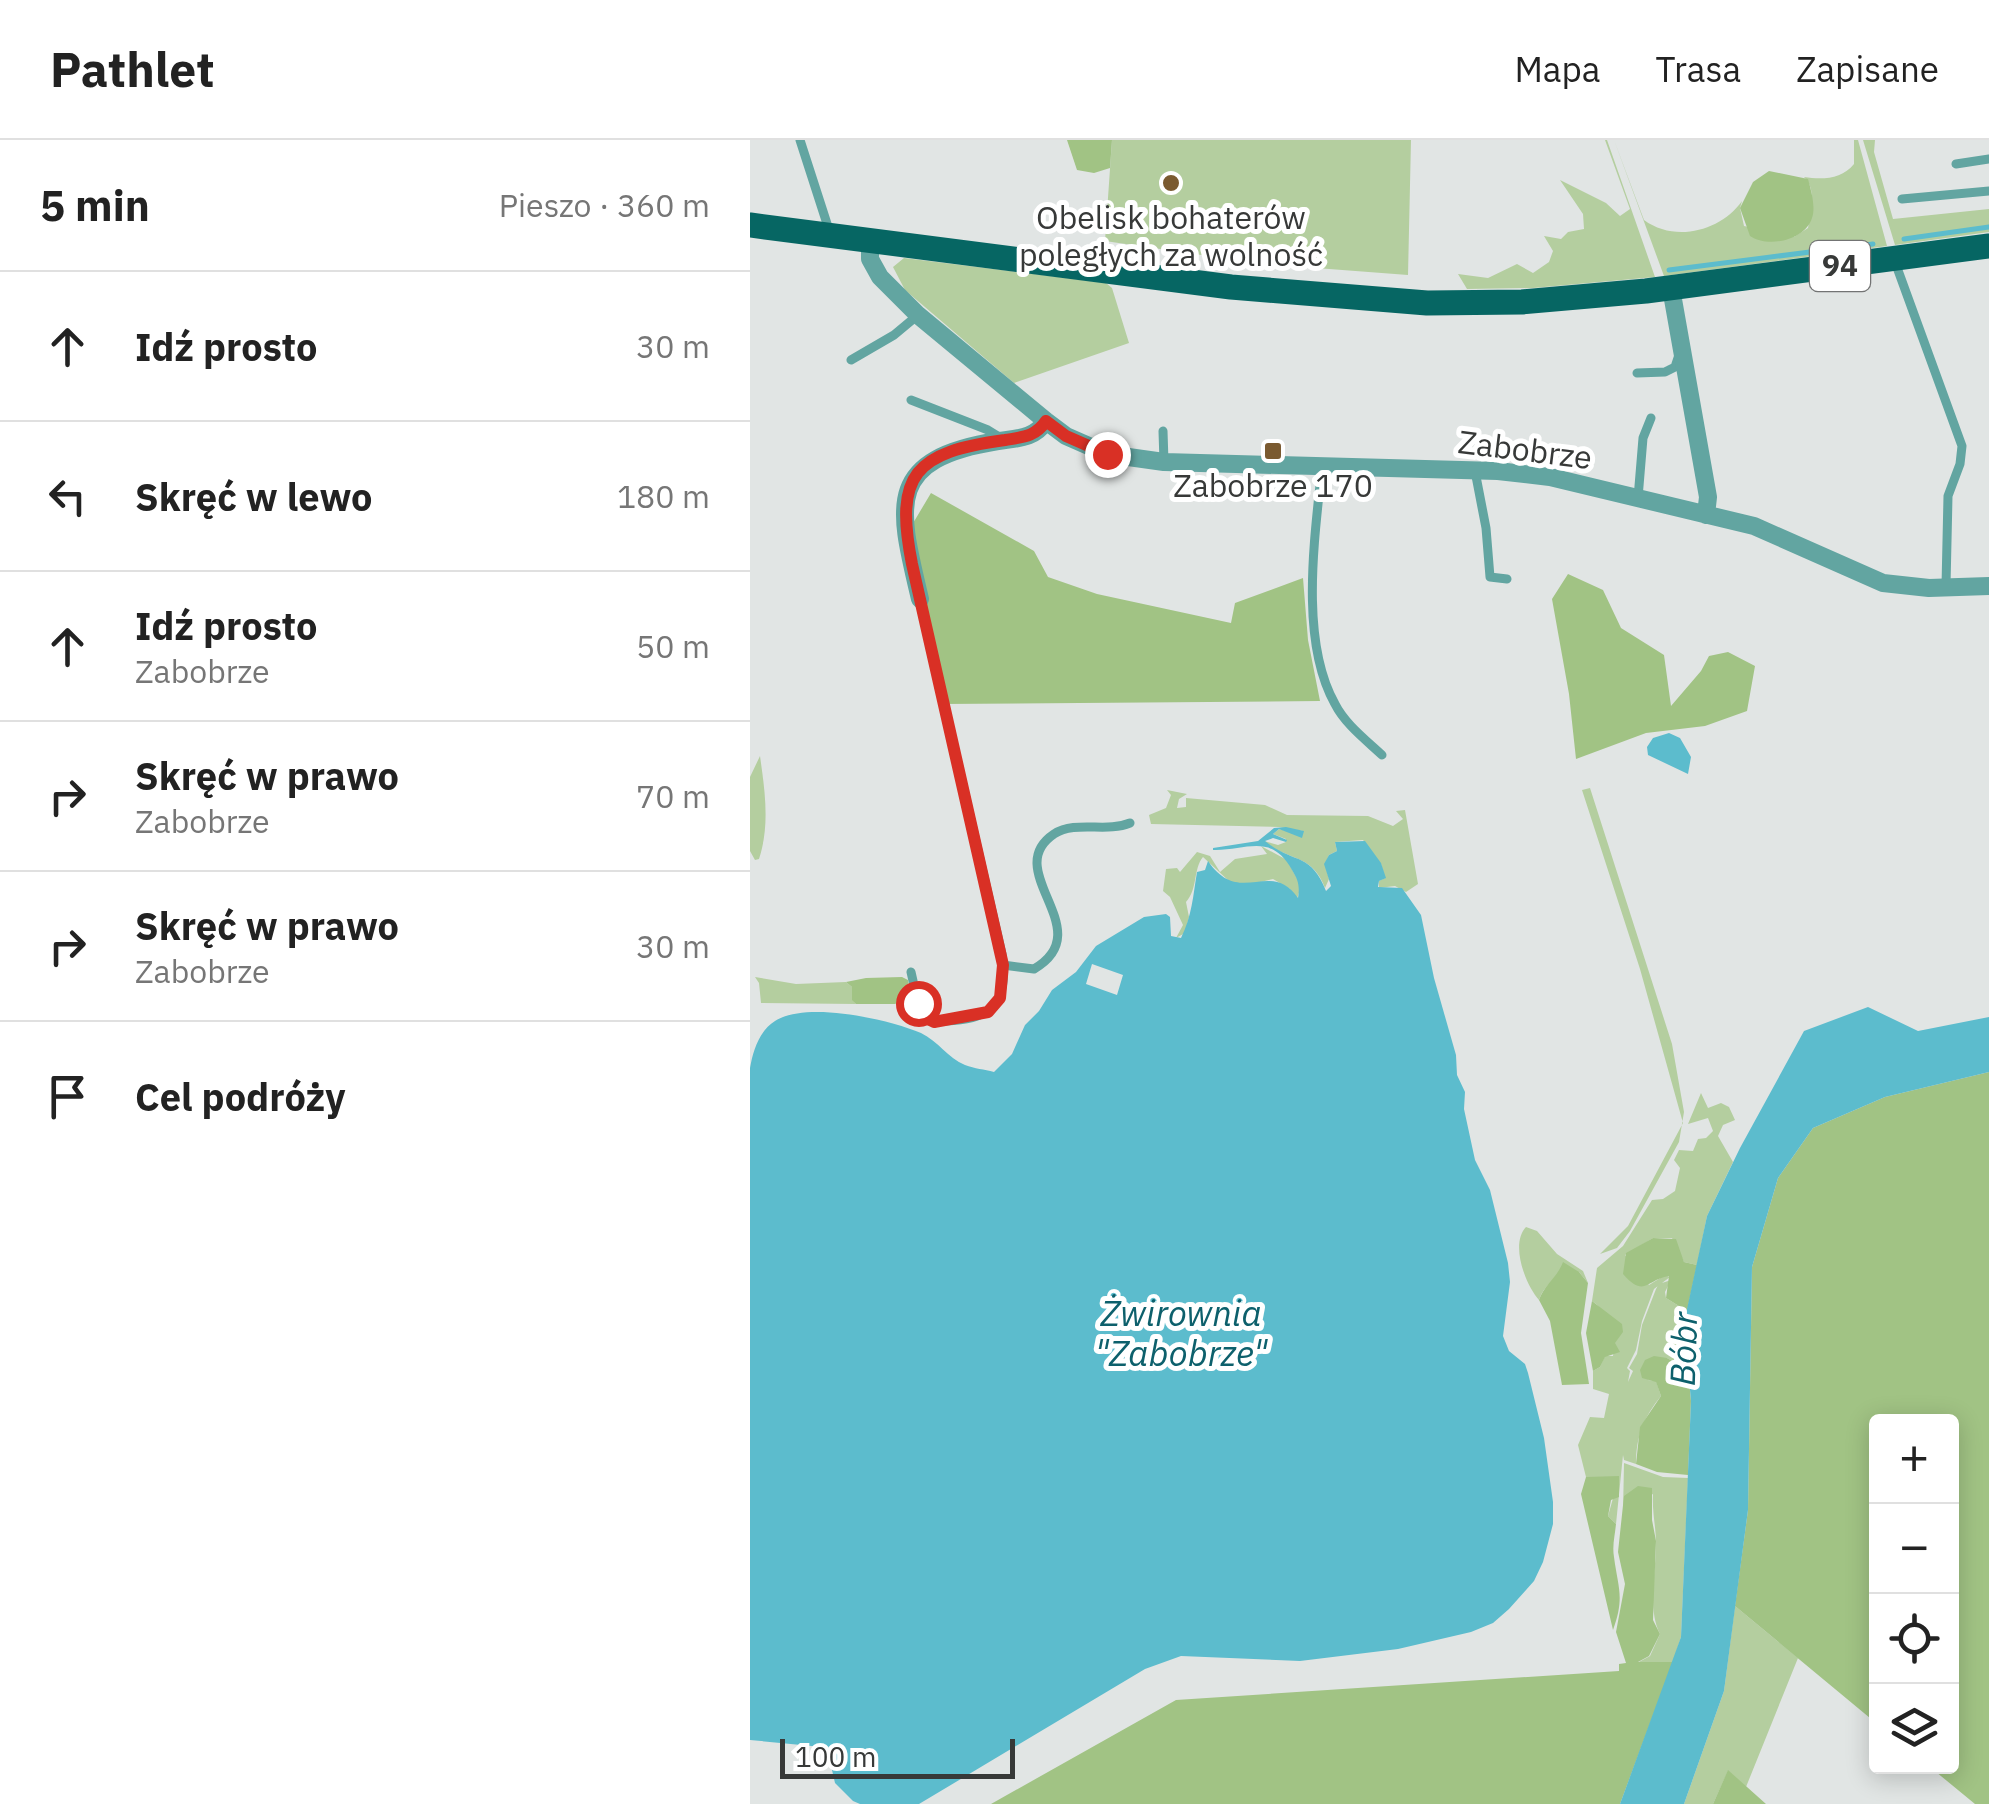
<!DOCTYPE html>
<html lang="pl">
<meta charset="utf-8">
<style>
body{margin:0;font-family:"IBM Plex Sans",sans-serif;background:#f2f2f2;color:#222}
.controls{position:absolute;right:30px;bottom:30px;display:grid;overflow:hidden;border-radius:10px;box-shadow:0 5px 25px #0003}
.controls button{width:90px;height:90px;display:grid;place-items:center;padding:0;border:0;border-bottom:2px solid #e0e0e0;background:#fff;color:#222;font:50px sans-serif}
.scale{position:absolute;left:30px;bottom:25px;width:235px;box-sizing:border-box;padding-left:10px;border:5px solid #373938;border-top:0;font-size:28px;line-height:35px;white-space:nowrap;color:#373938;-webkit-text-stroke:8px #fff;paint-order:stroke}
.stop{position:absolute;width:30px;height:30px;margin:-22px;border:8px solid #d93025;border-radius:50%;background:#fff}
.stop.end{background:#d93025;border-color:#fff;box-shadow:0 2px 10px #0008}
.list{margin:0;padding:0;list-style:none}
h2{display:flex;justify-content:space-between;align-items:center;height:130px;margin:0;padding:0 40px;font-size:42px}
h2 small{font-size:32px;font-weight:400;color:#767676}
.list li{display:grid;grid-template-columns:65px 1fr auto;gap:30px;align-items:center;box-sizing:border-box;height:150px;padding:0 40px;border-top:2px solid #e0e0e0}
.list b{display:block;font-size:38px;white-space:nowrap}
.list p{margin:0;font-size:32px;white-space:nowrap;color:#767676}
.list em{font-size:32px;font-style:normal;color:#767676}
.icon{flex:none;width:55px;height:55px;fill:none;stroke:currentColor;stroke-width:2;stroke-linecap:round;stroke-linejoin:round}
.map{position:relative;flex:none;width:1239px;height:1664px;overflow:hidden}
header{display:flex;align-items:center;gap:60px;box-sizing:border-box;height:140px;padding:0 50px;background:#fff;border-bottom:2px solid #e0e0e0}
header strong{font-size:48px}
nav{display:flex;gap:55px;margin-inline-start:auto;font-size:35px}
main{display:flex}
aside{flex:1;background:#fff}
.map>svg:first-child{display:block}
</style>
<header>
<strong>Pathlet</strong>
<nav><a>Mapa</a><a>Trasa</a><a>Zapisane</a></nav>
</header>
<main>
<aside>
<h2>5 min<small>Pieszo · 360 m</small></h2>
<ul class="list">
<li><svg class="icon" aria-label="ahead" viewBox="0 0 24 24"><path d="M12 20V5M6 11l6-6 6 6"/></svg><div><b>Idź prosto</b></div><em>30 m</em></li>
<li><svg class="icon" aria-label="left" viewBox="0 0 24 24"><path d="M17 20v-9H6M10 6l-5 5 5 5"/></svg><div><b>Skręć w lewo</b></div><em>180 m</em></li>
<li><svg class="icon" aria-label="ahead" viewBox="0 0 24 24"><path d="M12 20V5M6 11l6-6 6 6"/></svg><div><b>Idź prosto</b><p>Zabobrze</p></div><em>50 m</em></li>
<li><svg class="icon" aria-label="right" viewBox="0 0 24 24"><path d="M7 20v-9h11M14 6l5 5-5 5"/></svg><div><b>Skręć w prawo</b><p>Zabobrze</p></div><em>70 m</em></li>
<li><svg class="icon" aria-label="right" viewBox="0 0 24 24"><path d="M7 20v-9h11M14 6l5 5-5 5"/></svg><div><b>Skręć w prawo</b><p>Zabobrze</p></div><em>30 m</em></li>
<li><svg class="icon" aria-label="arrive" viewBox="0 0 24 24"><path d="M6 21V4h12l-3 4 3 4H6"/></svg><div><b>Cel podróży</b></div></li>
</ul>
</aside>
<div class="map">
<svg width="1239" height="1664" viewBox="0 0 1239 1664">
<rect width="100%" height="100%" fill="#e1e5e4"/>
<path fill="#b4ce9f" d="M362,0H661L658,135L486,122V112L473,111L472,118L355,101Z
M855,0H857L905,137L783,148L717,149L708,134L738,138L767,124L783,133L799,122L803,111L794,96L811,99L818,92L834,89L833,74L810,40L856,63L870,76L880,69Z
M864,0L894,80C925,103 971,91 992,61L990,68L994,86L1044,97L1058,88C1061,72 1067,49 1054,37C1073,40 1092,39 1104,24V0H1108L1137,106L914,136Z
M1113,0H1125L1124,12L1143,79L1239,69V92L1145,105Z
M154,118L356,143L362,148L379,203L264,243L155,150L143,127Z
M10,616C15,652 20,685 9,719L5,720L0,711V637Z
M840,648L922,904L934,972L929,1002L880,1091L867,1108L850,1114L878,1086L933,983L890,829L832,650Z
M417,650L437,654L429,659L427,668L436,667V658L515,665L537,675L618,676L643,686L653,679L646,671L655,670L668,744L656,752L645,746L629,748V741L635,738L631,724L613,700L585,702L587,711L579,715L575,724L579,739L575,748C562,713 539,722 514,701L528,705L536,702V699L523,694L529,689L545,693L553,691L529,687L401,684L399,675L416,668L421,655Z
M511,706L537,720L551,746L547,759L540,749L523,739L498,745L480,742L453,717C443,729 448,749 436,762L439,777L435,793L426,798L433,785L420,757L413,751L416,729L427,728L430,732L447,712L460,716L470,732L485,719L517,714Z
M5,837L46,844L96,842L102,847V859L106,864L11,863L9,843Z
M951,953L958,968L971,963L979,967L985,980L973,985L968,996L983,1022L957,1076L947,1125L934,1122L922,1098H903L875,1115L899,1145L915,1135L920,1137L904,1149L892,1181L886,1210L877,1228L880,1231L878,1242L883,1231L879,1228L887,1214L892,1185L906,1149L909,1144L921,1140L915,1152L916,1158L937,1171L934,1183L938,1230L917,1218L898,1240L906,1241L911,1256C894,1277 886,1296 886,1324L874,1320L873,1315L866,1384L858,1376L869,1337H836L828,1305L840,1277L854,1278L859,1254L843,1249V1231L850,1227L855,1216H863C866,1199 857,1170 842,1161L847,1128L873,1106L902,1060L913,1059L925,1051L930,1028L924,1020L929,1010L943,1011L948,999L956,998L963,991L958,978L938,984Z
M776,1087L787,1091L807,1114L833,1131L838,1143L829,1132C810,1137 796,1140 789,1160C775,1144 760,1104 776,1087Z
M874,1323L913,1337L938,1338L931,1497L923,1522L887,1523L900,1516L910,1494C897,1468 906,1433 906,1404C906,1387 902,1372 903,1354L873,1372Z
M985,1466L1048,1518L996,1647L978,1631L963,1664H934L974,1551Z"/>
<path fill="#a1c384" d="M317,0H362L360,28L344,33L327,30Z
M1019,31L1058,39C1061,50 1066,67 1062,78C1055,101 1017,108 1000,96L990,68L1003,42Z
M181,353L284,411L298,437L347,454L481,483L485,463L553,438L558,500L570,561L189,564L153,400Z
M818,434L853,450L871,488L914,515L921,566L951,531L959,516L978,512L1005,526L997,571L955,586L896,593L826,619L819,554L802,459Z
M152,837L158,840L161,857L145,864H106L102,860V847L96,842L116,838Z
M1239,932V1664H1225L1180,1627L1202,1626V1282H1126V1583L985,1466L998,1370L1002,1127L1028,1038L1063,988L1135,957Z
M903,1098L926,1099L934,1122L947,1125L937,1171L916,1158L919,1136C897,1139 895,1159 873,1134L876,1113Z
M813,1122L829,1132L838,1143L831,1193L839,1244L812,1245L800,1181L789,1160C794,1145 807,1138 813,1122Z
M842,1161L872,1184L873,1192L865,1203L870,1212L855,1217L850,1227L843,1231L836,1193Z
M904,1216L917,1218L938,1230L941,1261L938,1335L907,1332L886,1324L890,1287L911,1256L906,1242L892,1238L890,1230L895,1220Z
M869,1336V1357L861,1360L858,1376L866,1384C865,1395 862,1406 864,1417C868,1448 875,1457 863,1490L831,1354L836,1337Z
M888,1346L902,1348V1380L906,1401L903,1480L910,1494L899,1516L888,1522H923L870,1664H241L426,1560L869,1531V1524L876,1523L866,1492L875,1444L868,1412L874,1356Z
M978,1630L1016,1664H963Z"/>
<path fill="#5cbccd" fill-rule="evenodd" d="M919,593L930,598L941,617L938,634L898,615L897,607L903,598Z
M536,687L554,691L552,698L529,689L523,694L537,700L536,702L523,698L515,701C544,725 560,711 576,751L581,746L574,724L579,715L587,711L585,702L615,701L631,723L636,738L629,741L628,747L652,748L671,775L684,838L706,915L707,935L715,952L714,969L725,1020L740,1050L758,1123L760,1142L753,1196L759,1211L775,1224L778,1233L794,1298L803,1362V1384L793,1422L784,1441L759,1469L743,1483L721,1492L648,1509L550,1521L431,1516L395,1529L169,1664H110L103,1661L85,1643L79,1617L72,1607L0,1600V928C3,911 9,891 25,881C56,861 138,879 171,893C188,901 198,918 215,925C225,929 234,929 244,932L262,914L275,885L289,871L302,850L326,832L346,806L394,777L416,774L420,777L421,796L431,798C442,776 443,756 447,732L455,730L458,721C490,768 520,718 548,758C550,745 548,740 542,730C521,692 496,711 463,710V708L508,701L524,688ZM342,824L373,835L367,855L336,844Z
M1118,867L1168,891L1239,877V932L1135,957L1063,988L1028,1038L1002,1127L998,1370L974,1551L934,1664H870L931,1497L941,1261L934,1183L957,1076L990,1008L1054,891Z"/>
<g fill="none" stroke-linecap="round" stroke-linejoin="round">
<path stroke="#5cbccd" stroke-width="5" d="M1154,99L1239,87
M919,130L1123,104"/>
<path stroke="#62a5a1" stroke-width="9" d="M50,0L80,93
M1206,24L1239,19
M1152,59L1239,51
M1145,122L1212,306L1210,324L1198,356L1196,446
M101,220L144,195L168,175
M887,233L915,232L925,227L929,215
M161,260L238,290L251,298
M413,291L414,322
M572,326C565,396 549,500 585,564C595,584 616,600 632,615
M725,331L736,388L740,437L757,439
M888,358L893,298L901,278
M253,825L284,829C351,790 249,731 304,694C326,680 356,693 380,683
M161,832L168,863L179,881C232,883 261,872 252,814L170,459"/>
<path stroke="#62a5a1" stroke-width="18" d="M120,99V119L130,137L168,175L296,281L316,296L357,314L414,322L748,331L800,337L1004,386L1133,443L1179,448L1239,446
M921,148L958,357L956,375
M170,459C148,366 134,319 248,301C268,298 284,299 296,281"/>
<path stroke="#066663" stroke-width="25" d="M0,85L481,147L677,163L772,162L896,151L1239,106"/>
</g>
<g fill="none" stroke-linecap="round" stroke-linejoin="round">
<path stroke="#d93025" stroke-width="12" d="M168,863L176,878L184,882L238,872L250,858L253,825L162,424C144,334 165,312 255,300C273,297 285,297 296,281L316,296L357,314"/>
</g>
<g fill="#7a5a30" stroke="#fff" stroke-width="4">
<circle cx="421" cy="43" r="10"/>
<rect x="513" y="301" width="20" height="20" rx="5"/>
</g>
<g text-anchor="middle" stroke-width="10" stroke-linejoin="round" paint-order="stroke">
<rect fill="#fff" stroke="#737474" stroke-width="2.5" x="1060" y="101" width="60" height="50" rx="8"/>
<g font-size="30" font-weight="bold" fill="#373938">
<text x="1090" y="136">94</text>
</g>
<g font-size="32" fill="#373938" stroke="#fff">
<text x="421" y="89">Obelisk bohaterów<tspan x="421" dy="37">poległych za wolność</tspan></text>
<text x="523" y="357">Zabobrze 170</text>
</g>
<g font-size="32" fill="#373938" stroke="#fff">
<text transform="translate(775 310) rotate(7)" y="11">Zabobrze</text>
</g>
<g font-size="35" font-style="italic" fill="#0d606c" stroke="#fff">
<text x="431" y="1186">Żwirownia<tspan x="431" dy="40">"Zabobrze"</tspan></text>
<text transform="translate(934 1209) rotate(-88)" y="12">Bóbr</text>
</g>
</g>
</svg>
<div class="controls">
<button>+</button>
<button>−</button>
<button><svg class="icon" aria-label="locate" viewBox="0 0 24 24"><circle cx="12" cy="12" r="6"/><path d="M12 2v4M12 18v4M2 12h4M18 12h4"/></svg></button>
<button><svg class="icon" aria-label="layers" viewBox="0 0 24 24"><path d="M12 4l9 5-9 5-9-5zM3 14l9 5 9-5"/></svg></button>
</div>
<div class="scale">100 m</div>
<div class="stop" style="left:168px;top:863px"></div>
<div class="stop end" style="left:357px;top:314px"></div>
</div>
</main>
